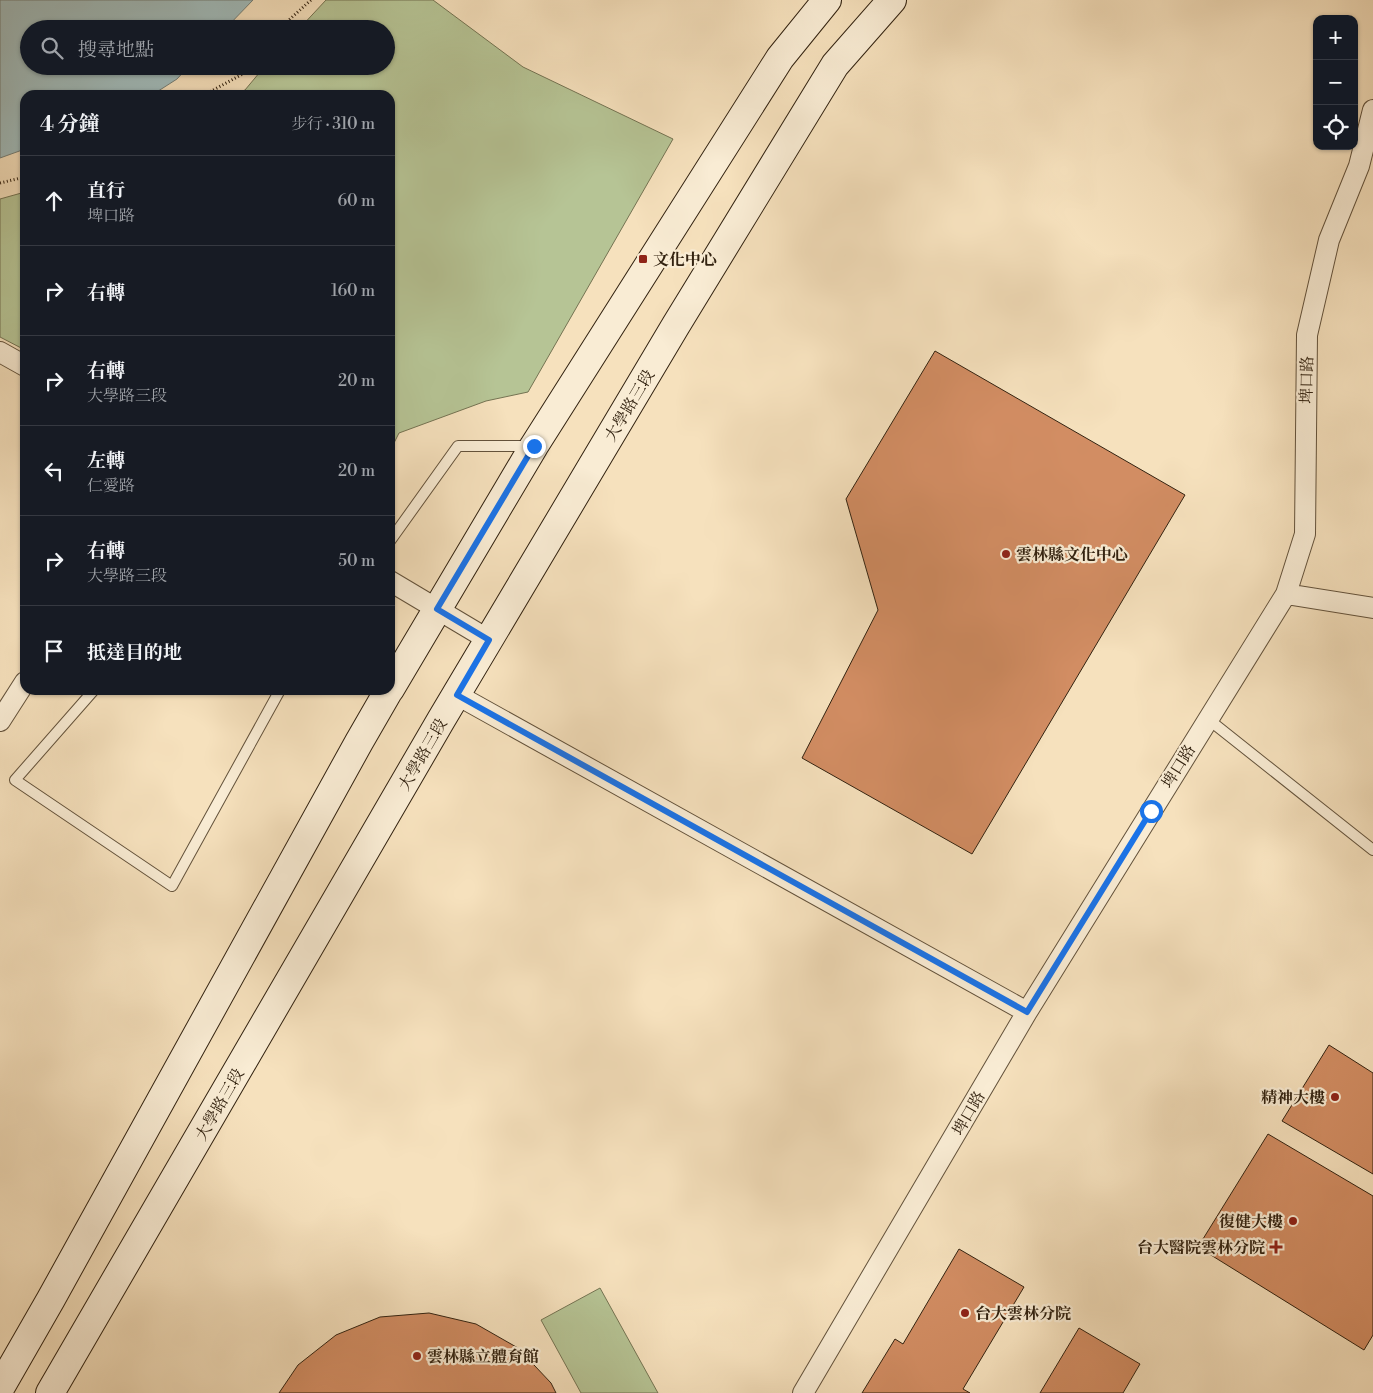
<!DOCTYPE html>
<html lang="zh-TW">
<meta charset="utf-8">
<style>
body{margin:0;font-family:"Libre Bodoni","Noto Serif TC",serif;background:#242831;color:#f1f3f6}
.controls{position:absolute;right:15px;top:15px;display:grid;overflow:hidden;border-radius:10px;box-shadow:0 1px 4px #0004}
.controls button{width:45px;height:45px;display:grid;place-items:center;padding:0;border:0;border-bottom:1px solid #363941;background:#171b24;color:#f1f3f6;font:25px sans-serif}
.stop{position:absolute;width:15px;height:15px;margin:-11px;border:4px solid #1a73e8;border-radius:50%;background:#fff}
.stop.end{background:#1a73e8;border-color:#fff;box-shadow:0 1px 5px #0008}
.list{margin:0;padding:0;list-style:none}
h2{display:flex;justify-content:space-between;align-items:center;height:65px;margin:0;padding:0 20px;font-size:21px}
h2 small{font-size:16px;font-weight:400;color:#9ea1a6}
.list li{display:grid;grid-template-columns:32px 1fr auto;gap:15px;align-items:center;box-sizing:border-box;height:90px;padding:0 20px;border-top:1px solid #363941}
.list b{display:block;font-size:19px;white-space:nowrap}
.list p{margin:0;font-size:16px;white-space:nowrap;color:#9ea1a6}
.list em{font-size:16px;font-style:normal;color:#9ea1a6}
.icon{flex:none;width:28px;height:28px;fill:none;stroke:currentColor;stroke-width:2;stroke-linecap:round;stroke-linejoin:round}
.map{position:relative;flex:none;width:1373px;height:1393px;overflow:hidden}
.search{position:absolute;background:#171b24;box-shadow:0 1px 4px #0004;left:20px;top:20px;width:375px;height:55px;display:flex;align-items:center;gap:12px;box-sizing:border-box;padding:0 18px;border-radius:28px;color:#9ea1a6;font-size:19px}
.panel{position:absolute;background:#171b24;box-shadow:0 1px 4px #0004;left:20px;top:90px;width:375px;height:605px;border-radius:15px}
.map>svg:first-child{display:block}
</style>
<div class="map">
<svg width="1373" height="1393" viewBox="0 0 1373 1393">
<rect width="100%" height="100%" fill="#f6e1bd"/>
<filter id="stains"><feTurbulence type="fractalNoise" baseFrequency=".004" numOctaves="4"/><feColorMatrix values="0 0 0 0 .2 0 0 0 0 .09 0 0 0 0 .02 0 0 0 .5 -.17"/></filter>
<radialGradient id="worn" r=".72"><stop offset=".6" stop-color="#630" stop-opacity="0"/><stop offset="1" stop-color="#630" stop-opacity=".3"/></radialGradient>
<path fill="#b6c495" stroke="#747352" d="M326,0H433L523,67L673,139L528,392L486,401L399,433L390,451V95H235L245,90L265,66H386V29H299Z
M25,192V350L0,337V199Z
M600,1288L658,1393H581L541,1320Z"/>
<path fill="#a0bbbb" stroke="#747e77" d="M0,0H253L225,29H29V66H189L177,79L152,95H25V149L0,158Z"/>
<path fill="#d28d63" stroke="#322210" d="M935,351L1185,495L972,854L802,758L878,610L846,499Z
M1329,1045L1373,1073V1174L1282,1121Z
M1268,1134L1373,1196V1335L1364,1350L1198,1247Z
M959,1249L1024,1287L963,1389L970,1393H862L895,1339L903,1344Z
M429,1313L476,1324L518,1348L551,1383L556,1393H279L298,1365L336,1335L380,1317Z
M1079,1328L1140,1364L1123,1393H1040Z"/>
<g fill="none" stroke-linecap="round" stroke-linejoin="round">
<g stroke="#63523b" stroke-width="12">
<path id="lane" d="M390,541L458,446H531
M94,690L15,780L172,886L280,690
M1208,719L1373,850"/>
</g>
<g stroke="#63523b" stroke-width="22">
<path id="street" d="M0,352L25,366
M390,581L489,640
M1286,594L1373,608
M457,695L1027,1012
M0,721L25,682
M803,1393L1027,1012L1286,594L1305,534L1307,335L1329,240L1359,166L1373,110"/>
</g>
<g stroke="#322210" stroke-width="30">
<path id="secondary" d="M390,689L534,446L780,58L827,0
M0,1388L51,1299L359,742L389,690
M50,1393L441,720L676,325L835,65L892,0"/>
</g>
<path stroke="#322210" stroke-width="3" stroke-dasharray="1 2.5" stroke-linecap="butt" d="M279,29L311,0
M204,95L252,69L253,66
M0,183L25,177"/>
<use href="#lane" stroke="#f9ecd4" stroke-width="10"/>
<use href="#street" stroke="#f9ecd4" stroke-width="20"/>
<use href="#secondary" stroke="#f9ecd4" stroke-width="28"/>
</g>
<g fill="none" stroke-linecap="round" stroke-linejoin="round">
<path stroke="#1a73e8" stroke-width="6" d="M534,446L437,609L489,640L457,695L1027,1012L1151,811"/>
</g>
<g fill="#8f2418" stroke="#f9ecd4" stroke-width="2">
<rect x="638" y="254" width="10" height="10" rx="2.5"/>
<circle cx="1006" cy="554" r="5"/>
<circle cx="1335" cy="1097" r="5"/>
<circle cx="1293" cy="1221" r="5"/>
<path d="M1273.5 1239.5h5v5h5v5h-5v5h-5v-5h-5v-5h5z"/>
<circle cx="965" cy="1313" r="5"/>
<circle cx="417" cy="1356" r="5"/>
</g>
<g text-anchor="middle" stroke-width="4.5" stroke-linejoin="round" paint-order="stroke">
<g font-size="16" font-weight="bold" fill="#322210" stroke="#f9ecd4" text-anchor="start">
<text x="653" y="265">文化中心</text>
<text x="1016" y="560">雲林縣文化中心</text>
<text x="1325" y="1103" text-anchor="end">精神大樓</text>
<text x="1283" y="1227" text-anchor="end">復健大樓</text>
<text x="1265" y="1253" text-anchor="end">台大醫院雲林分院</text>
<text x="975" y="1319">台大雲林分院</text>
<text x="427" y="1362">雲林縣立體育館</text>
</g>
<g font-size="16" fill="#322210" stroke="#f9ecd4">
<text transform="translate(1306 380) rotate(-89)" y="6">埤口路</text>
<text transform="translate(629 405) rotate(-59)" y="6">大學路三段</text>
<text transform="translate(422 754) rotate(-60)" y="6">大學路三段</text>
<text transform="translate(1178 766) rotate(-58)" y="6">埤口路</text>
<text transform="translate(219 1104) rotate(-60)" y="6">大學路三段</text>
<text transform="translate(968 1113) rotate(-60)" y="6">埤口路</text>
</g>
</g>
<rect width="100%" height="100%" filter="url(#stains)"/>
<rect width="100%" height="100%" fill="url(#worn)"/>
</svg>
<div class="controls">
<button>+</button>
<button>−</button>
<button><svg class="icon" aria-label="locate" viewBox="0 0 24 24"><circle cx="12" cy="12" r="6"/><path d="M12 2v4M12 18v4M2 12h4M18 12h4"/></svg></button>
</div>
<div class="stop" style="left:1151px;top:811px"></div>
<div class="stop end" style="left:534px;top:446px"></div>
<div class="search"><svg class="icon" aria-label="search" viewBox="0 0 24 24"><circle cx="10" cy="10" r="6"/><path d="M15 15l6 6"/></svg>搜尋地點</div>
<section class="panel">
<h2>4 分鐘<small>步行 · 310 m</small></h2>
<ul class="list">
<li><svg class="icon" aria-label="ahead" viewBox="0 0 24 24"><path d="M12 20V5M6 11l6-6 6 6"/></svg><div><b>直行</b><p>埤口路</p></div><em>60 m</em></li>
<li><svg class="icon" aria-label="right" viewBox="0 0 24 24"><path d="M7 20v-9h11M14 6l5 5-5 5"/></svg><div><b>右轉</b></div><em>160 m</em></li>
<li><svg class="icon" aria-label="right" viewBox="0 0 24 24"><path d="M7 20v-9h11M14 6l5 5-5 5"/></svg><div><b>右轉</b><p>大學路三段</p></div><em>20 m</em></li>
<li><svg class="icon" aria-label="left" viewBox="0 0 24 24"><path d="M17 20v-9H6M10 6l-5 5 5 5"/></svg><div><b>左轉</b><p>仁愛路</p></div><em>20 m</em></li>
<li><svg class="icon" aria-label="right" viewBox="0 0 24 24"><path d="M7 20v-9h11M14 6l5 5-5 5"/></svg><div><b>右轉</b><p>大學路三段</p></div><em>50 m</em></li>
<li><svg class="icon" aria-label="arrive" viewBox="0 0 24 24"><path d="M6 21V4h12l-3 4 3 4H6"/></svg><div><b>抵達目的地</b></div></li>
</ul>
</section>
</div>
